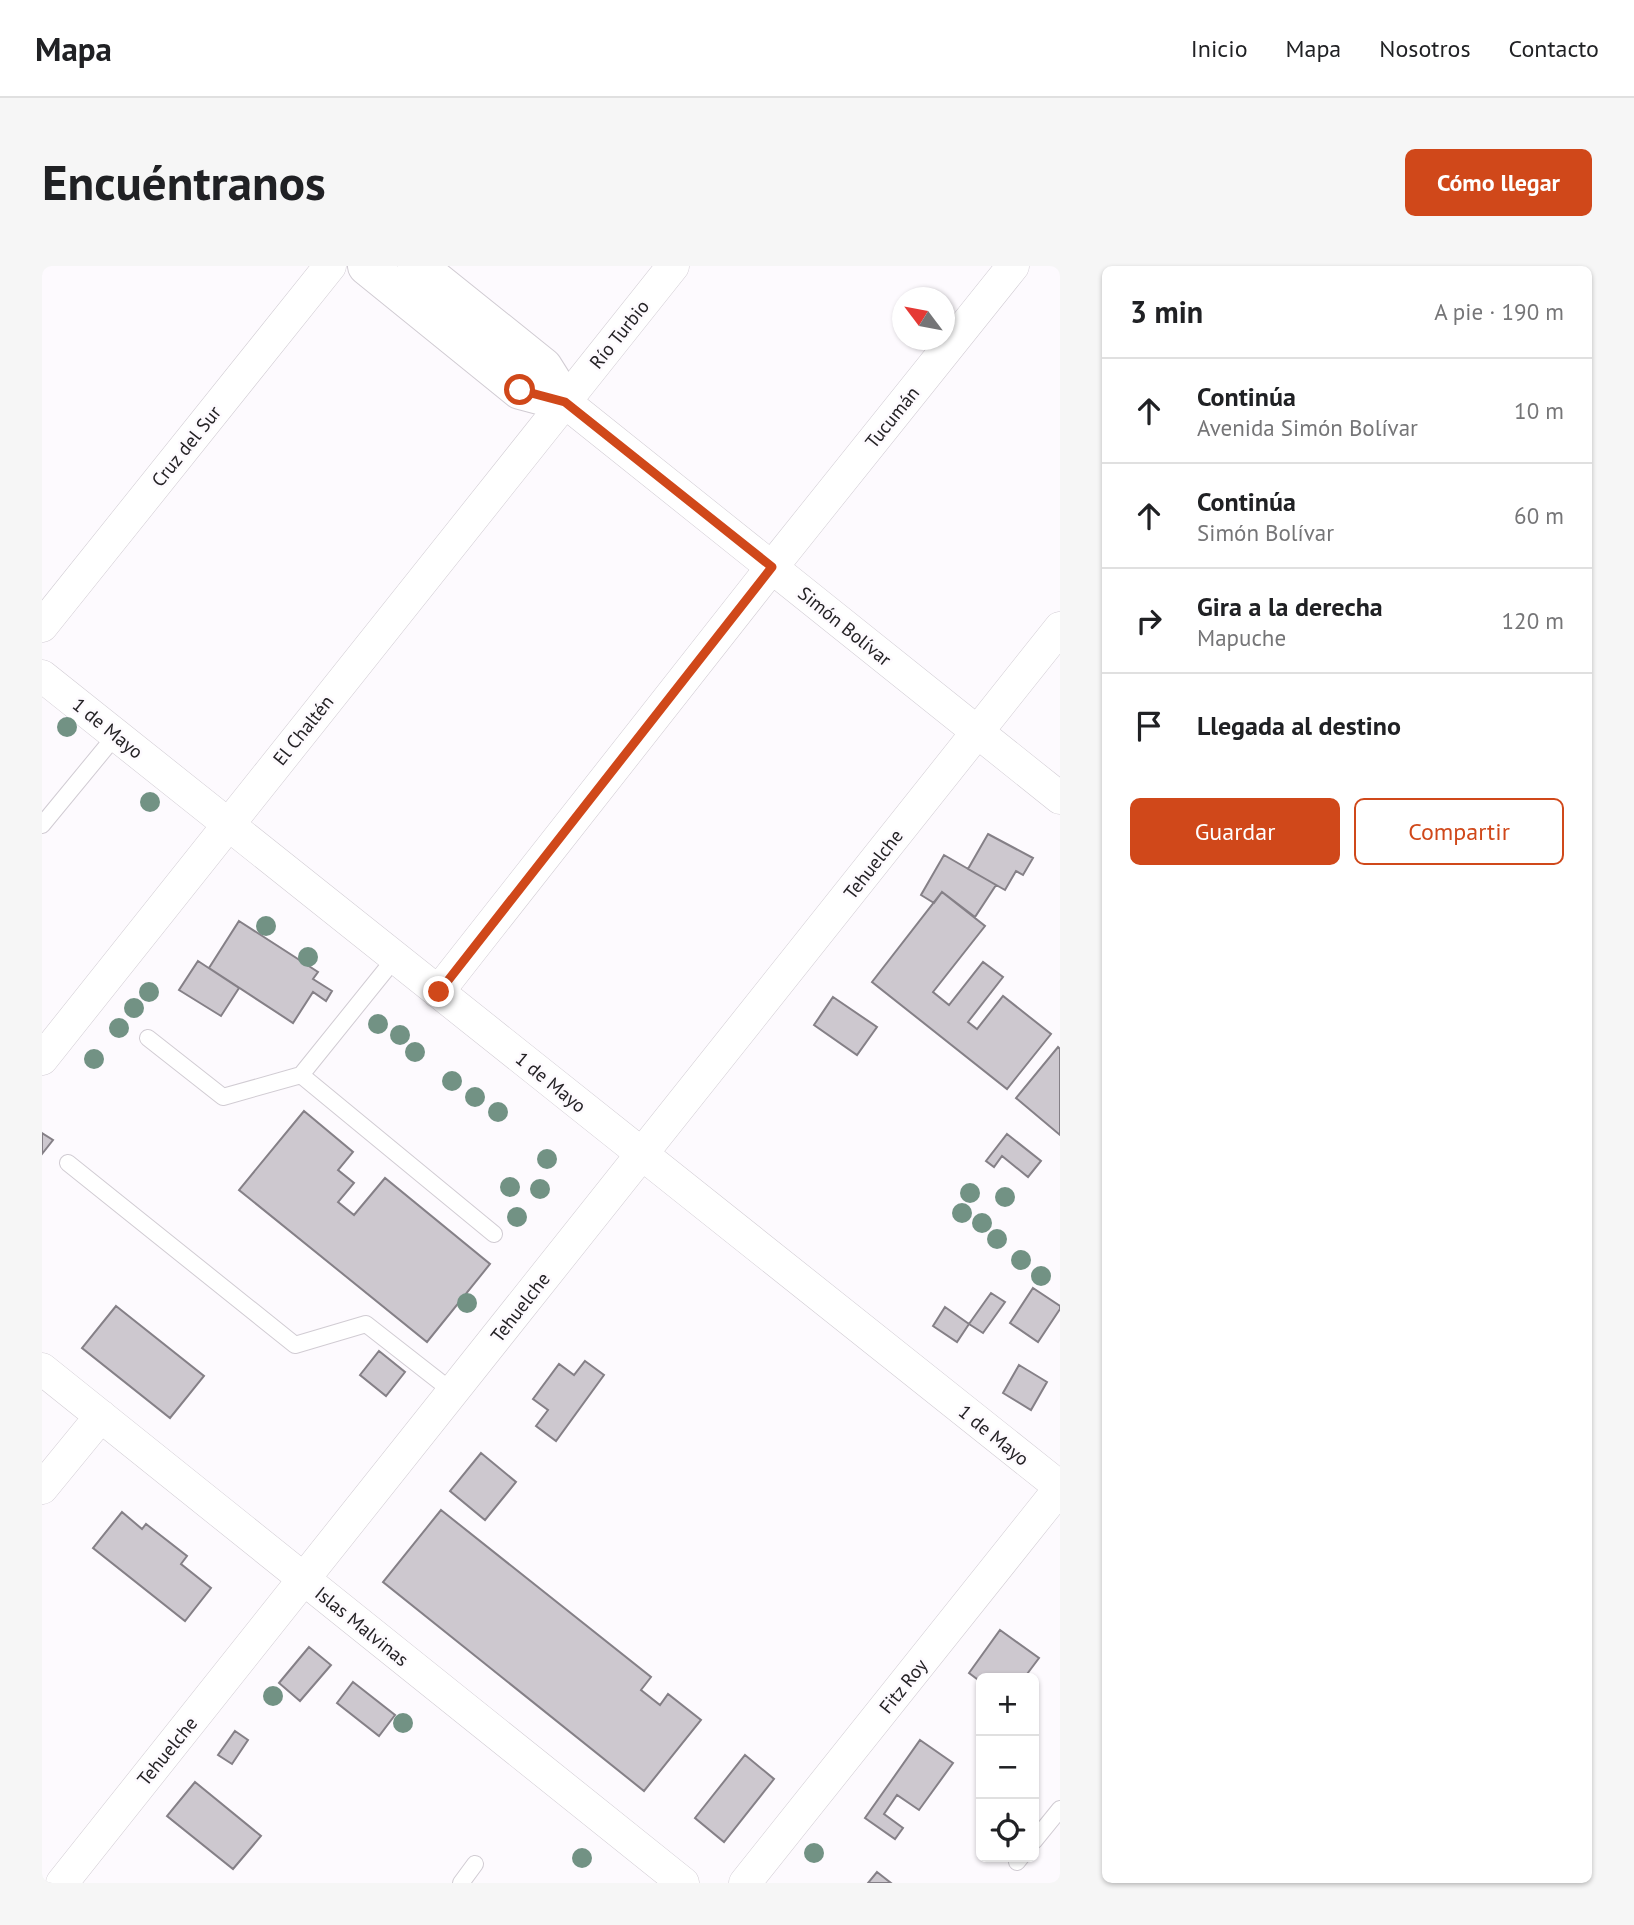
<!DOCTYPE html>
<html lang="es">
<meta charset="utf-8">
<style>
body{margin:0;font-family:"PT Sans",sans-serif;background:#f6f6f6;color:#202124}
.controls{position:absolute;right:21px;bottom:21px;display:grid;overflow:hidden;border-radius:10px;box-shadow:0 2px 5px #0004}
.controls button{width:63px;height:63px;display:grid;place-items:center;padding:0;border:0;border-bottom:2px solid #e0e0e0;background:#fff;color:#202124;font:35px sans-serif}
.compass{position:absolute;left:850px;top:21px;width:63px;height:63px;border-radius:50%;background:#fff;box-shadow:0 2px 5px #0004;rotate:302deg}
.stop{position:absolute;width:21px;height:21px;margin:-16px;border:5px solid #d0481a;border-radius:50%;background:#fff}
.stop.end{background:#d0481a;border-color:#fff;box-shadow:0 2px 7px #0008}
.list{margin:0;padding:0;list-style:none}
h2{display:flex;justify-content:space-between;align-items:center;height:91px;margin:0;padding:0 28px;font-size:30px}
h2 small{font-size:23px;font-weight:400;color:#757577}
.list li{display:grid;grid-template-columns:46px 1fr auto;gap:21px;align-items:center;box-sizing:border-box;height:105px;padding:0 28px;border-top:2px solid #e0e0e0}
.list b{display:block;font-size:26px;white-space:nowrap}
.list p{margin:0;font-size:23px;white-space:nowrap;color:#757577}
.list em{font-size:23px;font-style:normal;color:#757577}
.actions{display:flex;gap:14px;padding:21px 28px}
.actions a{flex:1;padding:16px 0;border:2px solid #d0481a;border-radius:10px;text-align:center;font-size:24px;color:#d0481a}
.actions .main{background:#d0481a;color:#fff}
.icon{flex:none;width:38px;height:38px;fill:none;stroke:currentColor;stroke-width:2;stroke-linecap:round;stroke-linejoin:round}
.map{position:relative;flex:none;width:1018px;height:1617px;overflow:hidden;border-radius:10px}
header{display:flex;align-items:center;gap:42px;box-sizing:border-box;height:98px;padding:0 35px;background:#fff;border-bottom:2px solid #e0e0e0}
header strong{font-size:33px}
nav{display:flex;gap:38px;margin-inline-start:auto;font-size:24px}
.intro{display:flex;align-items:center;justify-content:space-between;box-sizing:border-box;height:168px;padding:0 42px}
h1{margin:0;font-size:49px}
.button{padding:18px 32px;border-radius:10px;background:#d0481a;color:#fff;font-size:24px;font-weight:700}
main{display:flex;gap:42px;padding:0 42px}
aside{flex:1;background:#fff;border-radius:10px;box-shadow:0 2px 5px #0004}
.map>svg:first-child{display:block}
</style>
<header>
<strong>Mapa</strong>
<nav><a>Inicio</a><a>Mapa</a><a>Nosotros</a><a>Contacto</a></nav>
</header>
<div class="intro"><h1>Encuéntranos</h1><a class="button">Cómo llegar</a></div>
<main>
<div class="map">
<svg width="1018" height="1617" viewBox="0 0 1018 1617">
<rect width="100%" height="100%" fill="#fdfafe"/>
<path fill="#cdc8cf" stroke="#858087" stroke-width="2" d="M946,568L991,592L981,609L974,605L963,624L926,603Z
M902,589L954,619L933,651L900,626L892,637L879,629Z
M900,626L943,660L891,726L907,739L941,696L961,711L926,756L935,763L961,730L1009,768L965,823L830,716Z
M197,655L276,706L271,713L290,725L284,735L271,726L251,757L167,702Z
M156,695L197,722L179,750L137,724Z
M791,731L835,761L815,789L772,759Z
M1016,781L1018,783V869L974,832Z
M262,845L311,886L296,904L312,917L296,936L312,949L343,912L448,998L385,1076L197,924Z
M0,867L11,874L0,888Z
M965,868L999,895L986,911L960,890L952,901L944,895Z
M991,1022L1018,1040V1043L996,1076L968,1057Z
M949,1027L963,1036L941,1067L927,1058Z
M74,1040L162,1110L128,1152L40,1082Z
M903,1041L927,1058L915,1076L891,1060Z
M337,1085L363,1106L344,1130L318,1109Z
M543,1095L562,1109L514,1175L494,1160L506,1144L491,1133L517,1098L532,1109Z
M977,1099L1005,1116L989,1144L961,1127Z
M439,1187L474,1216L443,1254L408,1225Z
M399,1244L609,1411L599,1424L618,1439L626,1428L659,1454L602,1525L341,1316Z
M80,1246L100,1263L104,1258L145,1290L139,1298L169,1322L143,1355L51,1282Z
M958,1364L997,1392L982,1412H939V1416L927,1407Z
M267,1381L289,1399L258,1435L237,1417Z
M311,1416L353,1449L337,1470L295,1437Z
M193,1465L206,1474L190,1498L176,1489Z
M878,1474L911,1497L877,1544L855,1529L842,1548L861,1562L853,1573L823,1552Z
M703,1489L732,1513L682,1576L653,1552Z
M153,1516L219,1570L191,1603L125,1550Z
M835,1606L849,1617H826Z"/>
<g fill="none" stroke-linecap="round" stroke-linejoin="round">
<g stroke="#d1ccd3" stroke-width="18">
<path id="lane" d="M0,559L74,469
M354,691L259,809L452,968
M106,772L181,831L259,809
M26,897L253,1079L324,1058L411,1126
M992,1575L1018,1543
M975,1596L979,1591
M419,1617L433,1598"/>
</g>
<g stroke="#d1ccd3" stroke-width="33">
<path id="street" d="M523,136L1018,532
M0,360L288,0
M0,410L1018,1221
M396,726L730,301L971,0
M0,793L631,0
M0,1103L641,1617
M0,1222L59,1150
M20,1617L1018,362
M703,1617L1018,1222"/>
</g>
<g stroke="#d1ccd3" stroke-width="40">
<path id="secondary" d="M325,0L478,124L523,136
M375,0L501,101L523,136"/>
</g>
<use href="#lane" stroke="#fff" stroke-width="16"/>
<use href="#street" stroke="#fff" stroke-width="32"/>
<use href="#secondary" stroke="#fff" stroke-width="38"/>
</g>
<g fill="#729284">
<circle cx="25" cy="461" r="10"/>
<circle cx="108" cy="536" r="10"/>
<circle cx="224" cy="660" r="10"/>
<circle cx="266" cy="691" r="10"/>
<circle cx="107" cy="726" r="10"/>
<circle cx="92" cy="742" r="10"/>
<circle cx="336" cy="758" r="10"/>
<circle cx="77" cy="762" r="10"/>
<circle cx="358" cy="769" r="10"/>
<circle cx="373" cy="786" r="10"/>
<circle cx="52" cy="793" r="10"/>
<circle cx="410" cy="815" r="10"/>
<circle cx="433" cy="831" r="10"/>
<circle cx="456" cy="846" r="10"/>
<circle cx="505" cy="893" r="10"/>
<circle cx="468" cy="921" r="10"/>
<circle cx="498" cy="923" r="10"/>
<circle cx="928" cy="927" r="10"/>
<circle cx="963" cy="931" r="10"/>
<circle cx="920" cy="947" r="10"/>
<circle cx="475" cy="951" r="10"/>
<circle cx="940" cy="957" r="10"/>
<circle cx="955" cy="973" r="10"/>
<circle cx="979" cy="994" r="10"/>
<circle cx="999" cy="1010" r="10"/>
<circle cx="425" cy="1037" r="10"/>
<circle cx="231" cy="1430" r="10"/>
<circle cx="361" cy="1457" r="10"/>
<circle cx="772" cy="1587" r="10"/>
<circle cx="540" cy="1592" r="10"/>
</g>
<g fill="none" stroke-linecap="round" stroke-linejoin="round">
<path stroke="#d0481a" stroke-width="9" d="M397,726L730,301L523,136L478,124"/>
</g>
<g text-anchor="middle" stroke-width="5" stroke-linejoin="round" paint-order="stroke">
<g font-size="19" fill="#252326" stroke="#fdfafe">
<text transform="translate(577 68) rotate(-51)" y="7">Río Turbio</text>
<text transform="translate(850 151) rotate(-51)" y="7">Tucumán</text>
<text transform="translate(144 180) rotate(-51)" y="7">Cruz del Sur</text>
<text transform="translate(803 360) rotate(39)" y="7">Simón Bolívar</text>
<text transform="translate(66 462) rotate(39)" y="7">1 de Mayo</text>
<text transform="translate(261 464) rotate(-51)" y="7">El Chaltén</text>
<text transform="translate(831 598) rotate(-52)" y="7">Tehuelche</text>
<text transform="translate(509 816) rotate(39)" y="7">1 de Mayo</text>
<text transform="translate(478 1041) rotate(-52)" y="7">Tehuelche</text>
<text transform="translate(952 1169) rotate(39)" y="7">1 de Mayo</text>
<text transform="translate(320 1360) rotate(39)" y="7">Islas Malvinas</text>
<text transform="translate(861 1420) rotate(-51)" y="7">Fitz Roy</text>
<text transform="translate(125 1485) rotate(-51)" y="7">Tehuelche</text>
</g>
</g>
</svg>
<div class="controls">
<button>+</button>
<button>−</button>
<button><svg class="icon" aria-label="locate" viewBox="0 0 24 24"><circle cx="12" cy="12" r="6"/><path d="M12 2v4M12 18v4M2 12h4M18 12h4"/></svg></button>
</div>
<svg class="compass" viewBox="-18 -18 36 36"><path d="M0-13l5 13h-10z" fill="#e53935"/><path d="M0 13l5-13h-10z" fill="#757577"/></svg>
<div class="stop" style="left:478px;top:124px"></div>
<div class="stop end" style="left:397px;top:726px"></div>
</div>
<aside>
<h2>3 min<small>A pie · 190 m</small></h2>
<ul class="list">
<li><svg class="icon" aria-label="ahead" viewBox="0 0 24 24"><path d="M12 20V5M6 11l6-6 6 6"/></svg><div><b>Continúa</b><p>Avenida Simón Bolívar</p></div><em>10 m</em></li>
<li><svg class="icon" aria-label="ahead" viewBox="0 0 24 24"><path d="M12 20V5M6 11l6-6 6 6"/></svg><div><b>Continúa</b><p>Simón Bolívar</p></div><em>60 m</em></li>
<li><svg class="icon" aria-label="right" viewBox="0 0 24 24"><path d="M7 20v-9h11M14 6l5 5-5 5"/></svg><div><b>Gira a la derecha</b><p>Mapuche</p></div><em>120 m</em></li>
<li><svg class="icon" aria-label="arrive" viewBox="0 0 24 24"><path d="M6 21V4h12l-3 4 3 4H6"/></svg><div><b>Llegada al destino</b></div></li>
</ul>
<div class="actions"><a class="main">Guardar</a><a>Compartir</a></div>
</aside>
</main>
